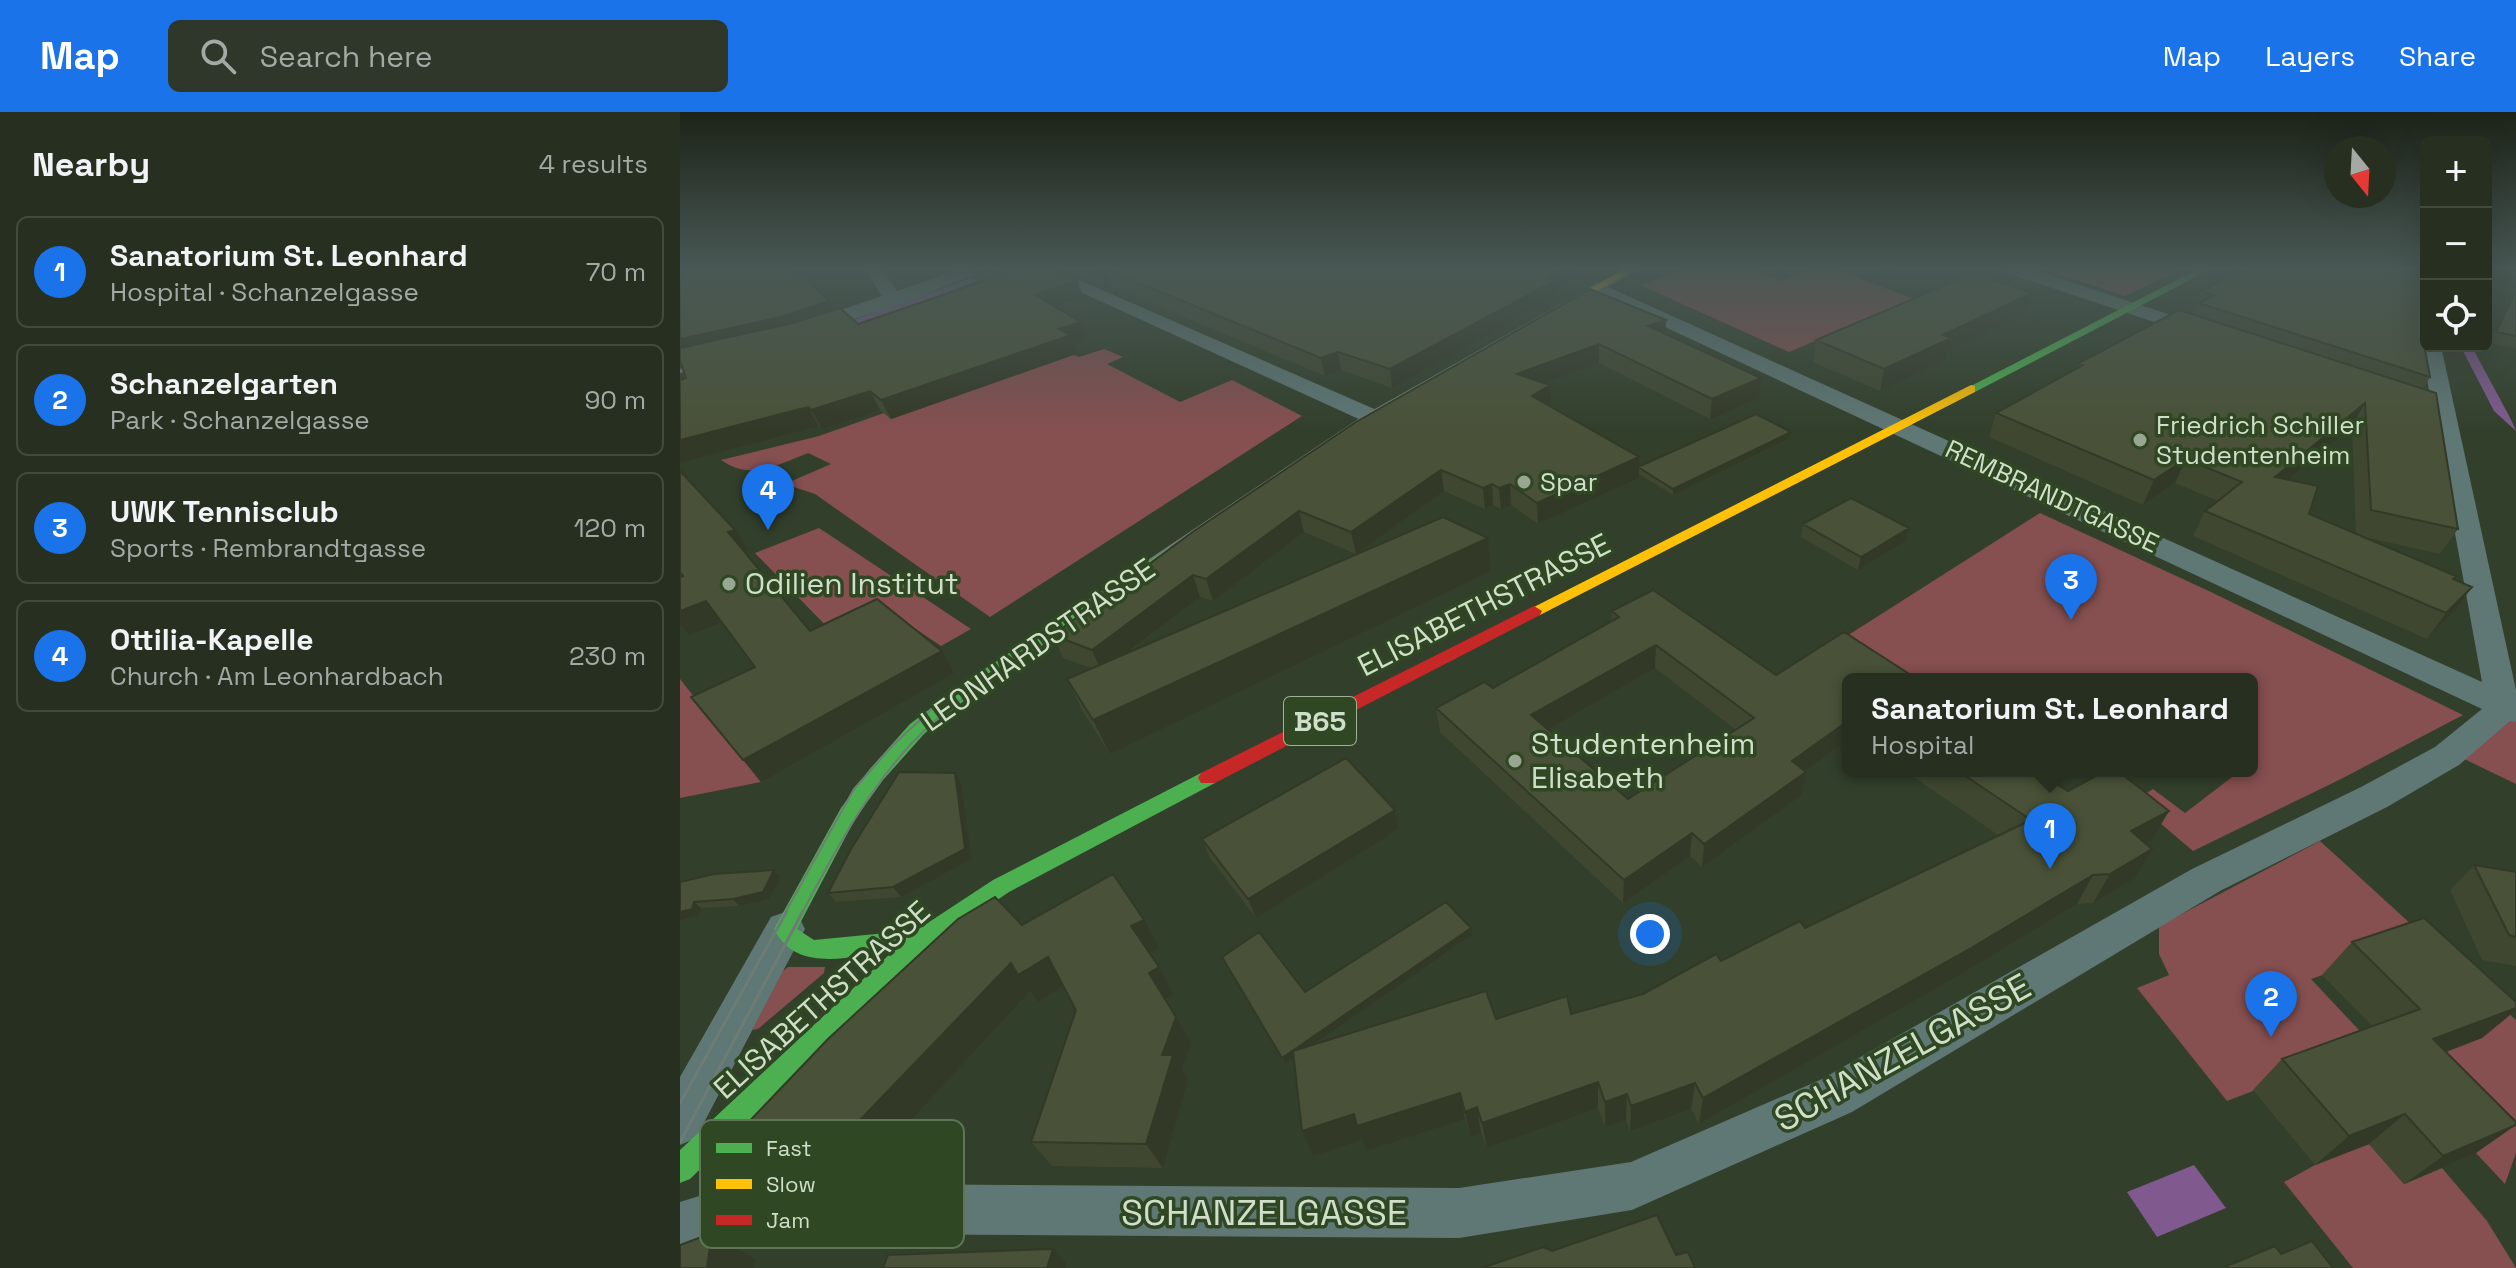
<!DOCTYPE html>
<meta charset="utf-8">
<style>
body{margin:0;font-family:"Space Grotesk",sans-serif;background:#2e3729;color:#f1f3f6}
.controls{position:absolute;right:24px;top:24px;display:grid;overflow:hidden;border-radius:12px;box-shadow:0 8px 32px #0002}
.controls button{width:72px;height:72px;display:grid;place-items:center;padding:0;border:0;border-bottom:2px solid #424a3e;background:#262f20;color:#f1f3f6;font:40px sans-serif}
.compass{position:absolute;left:1644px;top:24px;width:72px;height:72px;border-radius:50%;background:#262f20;box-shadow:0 8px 32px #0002;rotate:162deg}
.you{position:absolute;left:970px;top:822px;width:28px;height:28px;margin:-20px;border:6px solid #fff;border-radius:50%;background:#1a73e8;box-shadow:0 0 0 12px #1a73e833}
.badge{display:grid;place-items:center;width:52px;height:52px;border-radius:50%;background:#1a73e8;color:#fff;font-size:26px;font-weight:700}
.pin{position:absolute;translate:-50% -66px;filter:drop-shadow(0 2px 4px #0008)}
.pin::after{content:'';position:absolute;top:42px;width:28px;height:24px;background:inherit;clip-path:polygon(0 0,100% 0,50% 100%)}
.popup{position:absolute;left:1162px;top:561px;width:416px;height:104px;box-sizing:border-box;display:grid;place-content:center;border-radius:12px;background:#262f20;filter:drop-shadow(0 2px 6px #0005);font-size:26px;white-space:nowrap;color:#a4a9a5}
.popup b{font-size:30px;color:#f1f3f6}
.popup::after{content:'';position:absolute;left:50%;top:100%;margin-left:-16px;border:16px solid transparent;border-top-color:#262f20}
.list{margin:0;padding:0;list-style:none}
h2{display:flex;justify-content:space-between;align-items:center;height:104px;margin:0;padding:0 32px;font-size:34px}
h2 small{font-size:26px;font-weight:400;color:#a4a9a5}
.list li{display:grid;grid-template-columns:52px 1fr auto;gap:24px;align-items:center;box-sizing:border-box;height:112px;margin:0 16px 16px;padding:0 16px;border:2px solid #424a3e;border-radius:12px}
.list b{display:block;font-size:30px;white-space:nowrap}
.list p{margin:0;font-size:26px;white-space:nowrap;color:#a4a9a5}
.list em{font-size:26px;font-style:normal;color:#a4a9a5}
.icon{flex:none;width:44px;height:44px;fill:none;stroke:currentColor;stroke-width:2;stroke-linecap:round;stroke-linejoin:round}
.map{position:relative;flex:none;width:1836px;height:1156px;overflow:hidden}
header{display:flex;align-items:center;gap:48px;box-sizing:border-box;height:112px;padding:0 40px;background:#1a73e8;color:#fff}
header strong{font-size:38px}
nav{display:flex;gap:44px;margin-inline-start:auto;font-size:28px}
.search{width:560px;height:72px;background:#2e3729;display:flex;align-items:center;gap:20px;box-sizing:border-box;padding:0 28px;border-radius:12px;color:#a4a9a5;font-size:30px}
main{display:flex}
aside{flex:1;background:#262f20}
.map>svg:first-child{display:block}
</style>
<header>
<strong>Map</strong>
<div class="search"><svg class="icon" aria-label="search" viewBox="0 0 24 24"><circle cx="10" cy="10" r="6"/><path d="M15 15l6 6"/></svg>Search here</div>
<nav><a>Map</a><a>Layers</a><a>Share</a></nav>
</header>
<main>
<aside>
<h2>Nearby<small>4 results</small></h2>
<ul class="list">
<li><span class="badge">1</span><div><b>Sanatorium St. Leonhard</b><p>Hospital · Schanzelgasse</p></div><em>70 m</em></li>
<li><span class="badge">2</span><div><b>Schanzelgarten</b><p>Park · Schanzelgasse</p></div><em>90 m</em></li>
<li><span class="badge">3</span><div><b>UWK Tennisclub</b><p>Sports · Rembrandtgasse</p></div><em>120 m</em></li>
<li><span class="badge">4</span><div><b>Ottilia-Kapelle</b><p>Church · Am Leonhardbach</p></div><em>230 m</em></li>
</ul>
</aside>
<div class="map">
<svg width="1836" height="1156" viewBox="0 0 1836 1156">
<rect width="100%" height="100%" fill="#323f2b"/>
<path fill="#864f50" d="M1008,157H1072L1102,169L1135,157H1155L1234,187L1109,240L960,173Z
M1364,157H1501L1445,184Z
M424,237L443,245L427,252L500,290L552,268L622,304L310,505L135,382L105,372L151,352L128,341C97,353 71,369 41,348L139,324L204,301L211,307L394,243L399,245Z
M1360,401L1531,480L1783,603L1661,667L1513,739L1454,689L1473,677L1505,701L1560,659H1572V567H1168L1148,536Z
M139,416L291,517L261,534L207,498L154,522L75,441Z
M0,567L81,670L0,686Z
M1836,603V672L1778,644Z
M1640,729L1836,908V1041L1825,1072L1718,958L1713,839L1631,867L1693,933L1547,989L1457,876L1489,863L1479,842V814Z
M108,855H145L144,861L78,917L72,918L103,859Z
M1689,1032L1724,1072L1762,1056L1807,1109L1836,1156H1673L1604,1070L1635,1053Z"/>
<path fill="#80598f" d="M316,157H328C226,196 107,243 0,261V257L151,216Z
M1784,234H1796L1795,240C1801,253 1836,314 1836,319L1814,299L1783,239Z
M1514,1053L1546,1096L1477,1125L1447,1080Z"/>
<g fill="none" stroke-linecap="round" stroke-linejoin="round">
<path fill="#5f7775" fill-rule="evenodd" d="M185,157H203L217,179L281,157H308L221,192L134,220H120L117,216L120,212L202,184Z
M350,157H374L699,299L702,304L699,309H683Z
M1324,157H1351L1530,216L1533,220L1530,224H1516L1327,161Z
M917,170L1802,570L1741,234L1746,229V234H1761L1836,578V610L1830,609L1779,653L1707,695L1540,779L1172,1000L952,1098L779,1126L170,1122L48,1125L0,1140V1090L48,1075L170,1072L779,1076L951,1050L1140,968L1512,757L1681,675L1755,635L1802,597L910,180L908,176Z
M105,800L119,805L125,817L16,1026L0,1033V965L91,805Z"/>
<path fill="#4caf50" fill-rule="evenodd" d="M1518,157H1531L1295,280L1285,277Z
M489,435L494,437L497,440L494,443L297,578L244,622L203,668L175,707L117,817L134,828L237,818L313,768L521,661H535L538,666L535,671L329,780L249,834L10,1067L0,1071V1038L212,840C171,844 116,862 94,817L161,696L189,658L230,612L285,570Z"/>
<path fill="#ffc107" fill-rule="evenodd" d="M944,157H957L866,209L857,207Z
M1291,273L1295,274V280L860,503L854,504L846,499Z"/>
<path fill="#c62828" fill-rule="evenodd" d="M854,494L862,499L860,503L535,671H521L518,666L521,661Z"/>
<path stroke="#6d7d76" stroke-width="2" d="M899,190L958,157
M374,512L686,303L906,179
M105,801L174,677L213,633L256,593
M122,801C154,741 185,682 231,632C277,583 338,549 393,512"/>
<path stroke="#6d7d76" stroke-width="3" d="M0,991L107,799
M0,1030L123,799"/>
</g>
<path fill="#3f4730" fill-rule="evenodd" d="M5,157H116H115L153,198L178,212L302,170L292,167L288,157H374L403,184L376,195L401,210L407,228L395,232L398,241L211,307L200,298L142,317L139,314L0,351V268L6,266L0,235V158Z
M382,157H899L888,162V172L876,178V185L712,276L661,258L645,264L431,174L425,176Z
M1173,157H1221L1197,166Z
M910,177L986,222L1079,286L1030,307L919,251L865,271L871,292L869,293L959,345V355L1111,320L1110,326L993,383L959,362V366L858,412L831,393L821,397L813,393L805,397L764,379L676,442L624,420L533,489L520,485L449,540L808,426L811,459L430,642L403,600L387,567L411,556L383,546L373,523Z
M1521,179L1742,220L1750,265L1743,277L1778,417L1760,442L1680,424L1774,467V500L1747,527L1513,424L1525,399L1538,389L1495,371L1463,393L1309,325L1316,301L1397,257L1399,251L1514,203L1517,196L1515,195ZM1672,314L1676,422L1629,402L1608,368Z
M1833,184L1836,185V237L1809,231Z
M1346,201L1267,239L1265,247L1200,279L1133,250L1136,228Z
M1123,412L1229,416L1226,429L1178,458L1121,425Z
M932,499L1096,563L1168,567V628L1125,659L1122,683L1022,755L1010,744L943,791L760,620L756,596L813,576L931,509ZM975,556L1056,618L948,687L868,618Z
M1225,659H1355L1472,728L1466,732L1455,766L1413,791L1397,792L1278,864L1019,1012L1011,997L950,1019L946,1008L925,1015L918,996L807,1036L801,1021L790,1025L785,1007L686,1039L682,1028L633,1044L622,1019L614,946L605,952L542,845L625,880L792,823L634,932L816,907L891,902L963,882L1125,816L1318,723Z
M275,661L281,671L292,747L221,785L156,790L148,781Z
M715,698L719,717L576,806L530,746L522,727Z
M1794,753L1836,760V854L1802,848L1770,778Z
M94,758L101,765L89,787L59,794L21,796L19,803L0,770Z
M342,813L479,836L468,840L479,855L494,883L485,888L511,931L502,957L508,969L483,1056L372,1054L351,1030L396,898L383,874L358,890L350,879L182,1061L99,1065L66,1041Z
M1672,830L1836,890V898L1802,926L1766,940L1796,1041L1724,1072L1689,1032L1635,1053L1573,978L1602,947L1692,914L1642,863Z"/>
<path fill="#333927" d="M425,157L431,174L425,176L419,159Z
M877,157H899L888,162V172L876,178V185L712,276L710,257Z
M1199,157H1221L1197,166Z
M397,168L403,184L362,200L355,183Z
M1352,181L1346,201L1267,239L1265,247L1200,279L1204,257L1263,223Z
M149,189L154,199L107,215L2,238L0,235V227Z
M986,208L985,227L968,214Z
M401,210L407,228L395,232L398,241L211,307L201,288L379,217Z
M919,232V251L838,281L837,262Z
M658,240L661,258L645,264L641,246Z
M1081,266L1079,286L1030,307L1032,287Z
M870,273L871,292L853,303L852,284Z
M190,279L200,298L142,317L131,298Z
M1685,291L1672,314L1583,389L1595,365Z
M128,295L139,314L0,351V328Z
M1111,320L1110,326L993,383V377Z
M959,345V366L858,412L857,391Z
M1506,347L1495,371L1463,393L1474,368Z
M761,358L764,379L676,442L671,420Z
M812,372L813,393L805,397L803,376Z
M830,372L831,393L821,397L819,376Z
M619,399L624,420L533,489L526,467Z
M1229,416L1226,429L1178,458L1181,445Z
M55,418L69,438L63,441L48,420Z
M808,426L811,459L430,642L413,608Z
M513,463L520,485L422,560L412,538Z
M1792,475L1774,500L1747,527L1766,501Z
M26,489L42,510L9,523L0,512V499Z
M976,533L975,556L852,627L851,603Z
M262,539L274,561L81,670L63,648Z
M1168,609V628L1107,672L1112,649Z
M1126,660L1122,683L1022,755L1024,732Z
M275,661L281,671L292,747L221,785L213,775Z
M715,698L719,717L576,806L568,787Z
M1489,699L1472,728L1435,748L1451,719Z
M1012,721L1010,744L943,791L944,768Z
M1472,737L1455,766L1413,791L1430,762Z
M94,758L101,765L89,787L59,794L53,787Z
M1413,763L1397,792L1278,864L1019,1012L1023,986Z
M14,790L21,796L19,803L0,808V800Z
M464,808L479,836L466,842L451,814Z
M791,816L792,823L605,952L602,946Z
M368,845L386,872L358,890L350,879L182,1061L152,1037L331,851Z
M479,855L494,883L484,888L469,861Z
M1836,896V898L1802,926L1718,958L1753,927Z
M496,905L511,931L502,957L508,969L483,1056L466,1032L482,943Z
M918,970V996L807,1036L802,1011Z
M1015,971L1011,997L950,1019L951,994Z
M780,981L785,1007L686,1039L682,1028L633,1044L622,1019L674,1002Z
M947,982L946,1008L925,1015V990Z
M797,995L801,1021L790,1025L785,1000Z
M1725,1002L1689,1032L1635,1053L1669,1024Z
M1836,1013L1796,1041L1724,1072L1763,1044Z
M32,1121L75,1147L74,1156H27Z
M373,1137L386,1150L385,1156H367Z"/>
<path fill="#495238" stroke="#333927" stroke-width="2" fill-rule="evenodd" d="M5,157H114L149,189L101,205L0,227V158Z
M305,157H374L397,168L355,183L401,210L379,217L391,223L201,288L190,279L131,298L128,295L0,328V268L6,266L0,248V236L113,211L160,196L178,212L322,163Z
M425,157H883L867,166L876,168L710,257L658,240L641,246Z
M1565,157H1746V206L1742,220L1750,265L1519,191L1534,183L1521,179Z
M1294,161L1352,181L1263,223L1271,226L1204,257L1136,228Z
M910,177L986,208L968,214L1081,266L1032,287L919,232L837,262L870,273L852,284L959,345L857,391L830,372L819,376L812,372L803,376L761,358L671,420L619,399L526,467L513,463L412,538L373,523L514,419L676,310Z
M1833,184L1836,185V224L1816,220Z
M1499,198L1756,281L1778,417L1691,398L1685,291L1595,365L1638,374L1629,402L1776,464L1773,467L1792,475L1766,501L1525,399L1562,370L1506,347L1474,368L1316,301L1403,253L1399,251Z
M1076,302L1111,320L993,377L958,355Z
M0,359L55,418L48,420L130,519L197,487L262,539L63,648L11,585L75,555L26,489L0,499V465L3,464L0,460Z
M1171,386L1229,416L1181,445L1123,412Z
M763,405L808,426L413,608L387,567Z
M973,478L1096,563L1164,520L1237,567H1168V609L1112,649L1126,660L1024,732L1012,721L944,768L756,596L804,570L813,576L939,505L932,499ZM976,533L1074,606L948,687L851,603Z
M666,646L715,698L568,787L522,727Z
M1278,659H1355L1388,679L1425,659H1438L1489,699L1451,719L1472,737L1430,762L1413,763L1291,836L1023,986L1015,971L951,994L947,982L925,990L918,970L802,1011L797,995L785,1000L780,981L677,1014L674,1002L622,1019L613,939L806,879L816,907L887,884L891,902L963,882L1036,842L1041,849L1120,809L1125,816L1351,708Z
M219,660L275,661L285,737L213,775L148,781L171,737Z
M1794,753L1836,760V825L1829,823Z
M94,758L83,780L53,787L14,790L12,797L0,800V770L34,762Z
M433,762L464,808L451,814L479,855L469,861L496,905L482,943H493L466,1032L351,1030L396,898L368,845L338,863L331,851L152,1037L66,1041L60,1019L148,927L278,807L315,785L342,813Z
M766,790L791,816L602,946L542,845L579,820L625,880Z
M1744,806L1836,890V896L1753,927L1836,1010V1013L1763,1044L1725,1002L1669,1024L1602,947L1740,897L1672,830Z
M977,1103L996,1143L1008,1140L1015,1156H802L863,1135L872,1139Z
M32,1121L27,1156H0V1133Z
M1632,1129L1653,1156H1549L1547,1154L1595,1134L1601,1142Z
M373,1137L367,1156H203L208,1143Z"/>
<linearGradient id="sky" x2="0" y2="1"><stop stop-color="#1c2318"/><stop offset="0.49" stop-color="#495855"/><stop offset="1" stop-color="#495855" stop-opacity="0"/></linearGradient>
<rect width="1836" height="319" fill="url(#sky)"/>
<g fill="#99a792" stroke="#2f4723" stroke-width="3">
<circle cx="1460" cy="328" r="8"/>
<circle cx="844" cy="370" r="8"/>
<circle cx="49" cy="472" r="8"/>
<circle cx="835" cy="649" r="8"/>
</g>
<g text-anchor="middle" stroke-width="7" stroke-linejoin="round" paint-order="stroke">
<g font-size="26" fill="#d0dfca" stroke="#2f4723" text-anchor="start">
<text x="1476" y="322">Friedrich Schiller<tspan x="1476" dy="30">Studentenheim</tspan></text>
<text x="860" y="379">Spar</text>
</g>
<g font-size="26" fill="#d0dfca" stroke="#2f4723">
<text transform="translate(1372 384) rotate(25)" y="9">REMBRANDTGASSE</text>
</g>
<rect fill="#2f4723" stroke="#a0b198" stroke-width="2" x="604" y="585" width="72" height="48" rx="6"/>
<g font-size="28" font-weight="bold" fill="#d0dfca">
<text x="640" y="619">B65</text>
</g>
<g font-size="30" fill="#d0dfca" stroke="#2f4723" text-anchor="start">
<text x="65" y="482">Odilien Institut</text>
<text x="851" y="642">Studentenheim<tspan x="851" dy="34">Elisabeth</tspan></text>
</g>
<g font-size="30" fill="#d0dfca" stroke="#2f4723">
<text transform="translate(804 493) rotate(-27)" y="10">ELISABETHSTRASSE</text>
<text transform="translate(358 533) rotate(-35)" y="10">LEONHARDSTRASSE</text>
<text transform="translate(142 888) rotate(-42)" y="10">ELISABETHSTRASSE</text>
</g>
<g font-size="36" fill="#d0dfca" stroke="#2f4723">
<text transform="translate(1222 940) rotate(-29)" y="13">SCHANZELGASSE</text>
<text x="584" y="1113">SCHANZELGASSE</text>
</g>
</g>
<rect x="20" y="1008" width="264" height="128" rx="12" fill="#2f4723" stroke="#5f7555" stroke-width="2"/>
<rect x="36" y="1031" width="36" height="10" fill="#4caf50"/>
<rect x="36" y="1067" width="36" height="10" fill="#ffc107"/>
<rect x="36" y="1103" width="36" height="10" fill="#c62828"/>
<g font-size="22" fill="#d0dfca">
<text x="86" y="1044">Fast</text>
<text x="86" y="1080">Slow</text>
<text x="86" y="1116">Jam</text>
</g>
</svg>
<div class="controls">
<button>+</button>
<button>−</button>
<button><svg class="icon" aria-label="locate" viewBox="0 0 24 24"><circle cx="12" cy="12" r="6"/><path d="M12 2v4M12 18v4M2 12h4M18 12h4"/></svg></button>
</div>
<svg class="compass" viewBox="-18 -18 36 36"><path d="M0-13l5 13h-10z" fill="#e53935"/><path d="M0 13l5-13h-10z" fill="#a4a9a5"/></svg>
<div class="you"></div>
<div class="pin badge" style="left:1370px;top:757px">1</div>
<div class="popup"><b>Sanatorium St. Leonhard</b>Hospital</div>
<div class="pin badge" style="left:1591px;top:925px">2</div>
<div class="pin badge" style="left:1391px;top:508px">3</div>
<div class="pin badge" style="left:88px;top:418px">4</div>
</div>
</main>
